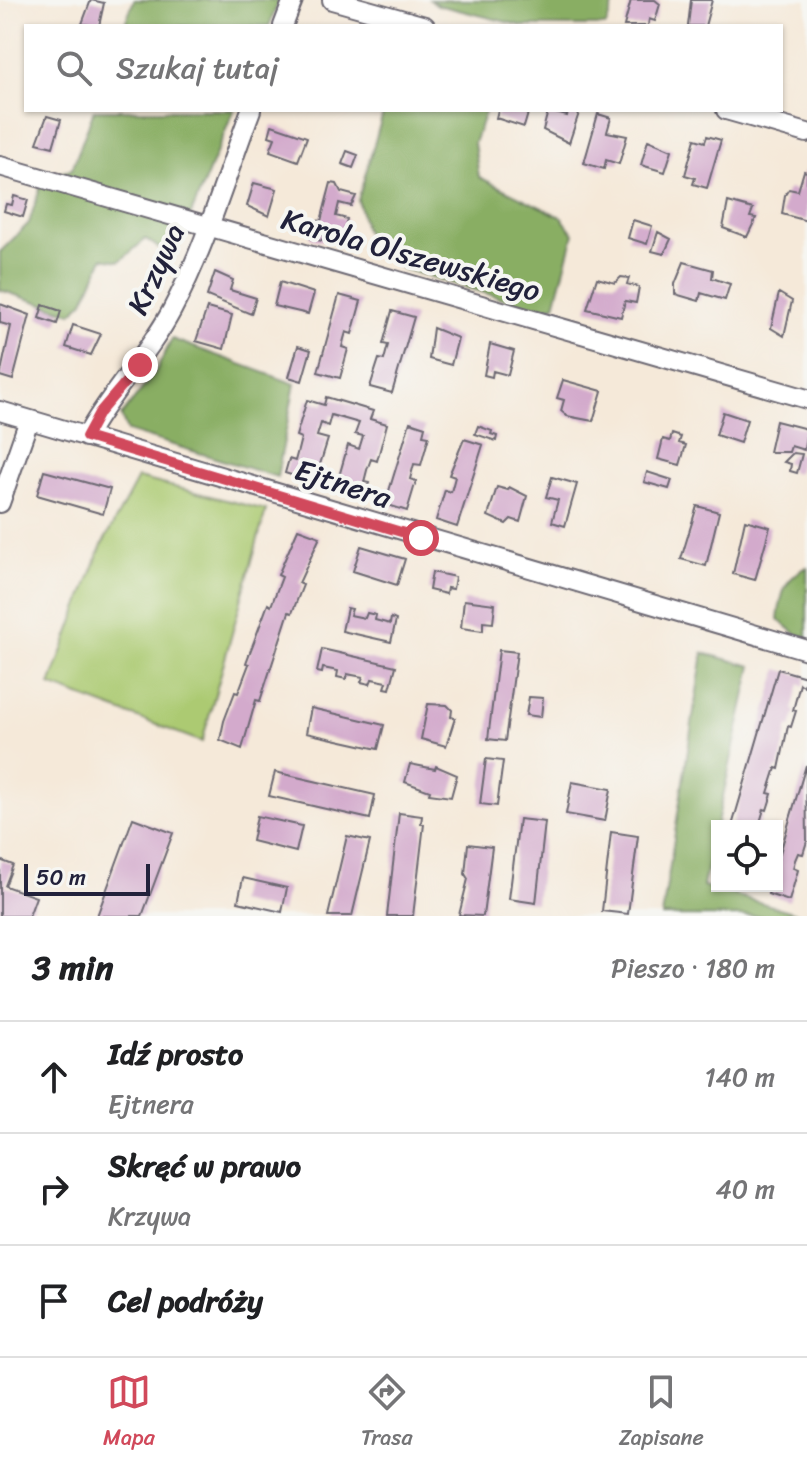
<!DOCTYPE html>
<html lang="pl">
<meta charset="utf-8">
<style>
body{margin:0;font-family:Sriracha,sans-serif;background:#f6f6f6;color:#202124}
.controls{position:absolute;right:24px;bottom:24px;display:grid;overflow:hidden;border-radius:0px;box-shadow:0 2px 6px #0004}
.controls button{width:72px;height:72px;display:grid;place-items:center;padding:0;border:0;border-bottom:2px solid #e0e0e0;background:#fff;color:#202124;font:40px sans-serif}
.scale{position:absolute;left:24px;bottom:20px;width:126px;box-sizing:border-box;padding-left:8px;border:4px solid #22223b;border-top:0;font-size:22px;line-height:28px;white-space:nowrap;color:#22223b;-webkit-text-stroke:6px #f6f6f2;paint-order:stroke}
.stop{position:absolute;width:24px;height:24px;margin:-18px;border:6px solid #d1495b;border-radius:50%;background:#fff}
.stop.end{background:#d1495b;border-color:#fff;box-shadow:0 2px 8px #0008}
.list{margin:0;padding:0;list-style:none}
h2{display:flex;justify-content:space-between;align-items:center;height:104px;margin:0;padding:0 32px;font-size:34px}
h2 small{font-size:26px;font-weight:400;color:#757577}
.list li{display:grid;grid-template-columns:52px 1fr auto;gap:24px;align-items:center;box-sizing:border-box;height:112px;padding:0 32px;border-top:2px solid #e0e0e0}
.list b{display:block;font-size:30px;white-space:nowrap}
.list p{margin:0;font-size:26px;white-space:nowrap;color:#757577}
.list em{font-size:26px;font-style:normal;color:#757577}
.icon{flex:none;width:44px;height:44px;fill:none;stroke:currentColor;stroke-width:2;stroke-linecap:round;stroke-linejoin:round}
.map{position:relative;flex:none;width:807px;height:916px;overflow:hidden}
.search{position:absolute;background:#fff;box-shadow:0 2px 6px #0004;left:24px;right:24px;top:24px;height:88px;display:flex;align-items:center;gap:20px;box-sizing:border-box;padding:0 28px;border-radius:0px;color:#757577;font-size:30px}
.sheet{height:440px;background:#fff}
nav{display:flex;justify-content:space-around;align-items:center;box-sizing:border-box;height:112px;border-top:2px solid #e0e0e0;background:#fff;font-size:22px;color:#757577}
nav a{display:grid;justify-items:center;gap:4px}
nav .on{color:#d1495b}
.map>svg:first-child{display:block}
</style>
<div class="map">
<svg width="807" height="916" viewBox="0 0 807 916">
<rect width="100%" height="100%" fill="#f6f6f2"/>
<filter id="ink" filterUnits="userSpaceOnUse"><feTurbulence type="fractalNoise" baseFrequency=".0125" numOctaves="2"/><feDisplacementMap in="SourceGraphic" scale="16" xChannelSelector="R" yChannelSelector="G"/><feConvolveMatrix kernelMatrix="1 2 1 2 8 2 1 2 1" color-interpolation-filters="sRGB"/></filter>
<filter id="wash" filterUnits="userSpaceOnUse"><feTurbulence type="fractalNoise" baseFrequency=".006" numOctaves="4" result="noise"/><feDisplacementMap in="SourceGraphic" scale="32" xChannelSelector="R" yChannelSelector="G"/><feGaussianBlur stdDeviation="1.8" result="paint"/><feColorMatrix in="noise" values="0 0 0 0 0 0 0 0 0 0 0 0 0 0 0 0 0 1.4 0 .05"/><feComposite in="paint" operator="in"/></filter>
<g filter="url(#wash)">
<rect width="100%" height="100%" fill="#f5e9d9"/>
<path fill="#acca72" stroke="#677656" stroke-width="2" d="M138,478L266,510L202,742L50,685L101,547Z"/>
<path fill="#89ae64" stroke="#566850" stroke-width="2" d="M134,0H279L269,26H124Z
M430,0H615L606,26H523L438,5Z
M94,110H234L173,258L146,239L120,261L103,258L84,301L72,313L0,290V252L29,223L43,178L72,169Z
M384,110H486L474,143L479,177L561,217L574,234L555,305L542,310L403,269L379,254L365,230L358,200Z
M172,339L295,384L277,477L127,431L121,416L155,373Z
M807,567V637L796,634L778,619C781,595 784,578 807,567Z
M703,653L752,666L703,886L807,916H662Z"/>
<g id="blocks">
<path fill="#d3aacc" d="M91,0L104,3L99,26L82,24Z
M631,0H655L660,4L655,21L649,19L648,26H624Z
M691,0H712L705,26H688Z
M498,110H529L524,127L496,118Z
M569,110H580L569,143L543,130L548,111L567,116Z
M598,114L611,118L607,132L627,136L619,164L606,160L604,169L584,163Z
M47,116L61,120L53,147L37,143Z
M272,125L307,137L298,161L270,151L275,138L269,136Z
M707,136L721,140L707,188L693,184L695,178L685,175L695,139L705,142Z
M648,140L672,150L665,172L641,165Z
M347,151L358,155L353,168L342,164Z
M804,171L807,172V221L782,214L785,195L789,189L798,191Z
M254,183L277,189L269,216L247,206Z
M331,183L337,184L341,192L356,196L351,206L339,203L336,216L347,219L342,238L324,233L322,241L310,238V219L321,221Z
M14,196L28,200L23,217L4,211L6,204L12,205Z
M728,202L753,209L750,217L756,218L747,237L723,228Z
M633,220L652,226L647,244L628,238Z
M658,232L671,239L664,254L652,251Z
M684,262L713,270L712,278L730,284L725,300L701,293L699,301L675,294V284Z
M215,272L233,280L230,290L256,298L251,314L207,296Z
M621,277L629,278L627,284L639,287L636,303L625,301L621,317L587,309L597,278L615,283Z
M280,282L314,293L308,314L274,306Z
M779,293L792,301L784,336L771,328Z
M339,295L361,301L352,334L346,332L344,339L342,347L348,349L340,378L318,372Z
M0,304L30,315L13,380L0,376L11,326L0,323Z
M43,305L61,311L57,324L39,318Z
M207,308L232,315L224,349L196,341Z
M392,311L414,317L392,393L370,387L379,359L384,360L388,345L383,344Z
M73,325L101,334L91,355L66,347Z
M433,328L458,338L451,365L429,359Z
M490,344L514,351L508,375L493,371L492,377L484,375Z
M298,346L311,350L302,381L289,377Z
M563,380L602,391L593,421L567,416L561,411L564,400L557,398Z
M326,397L373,411L370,419L387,424L377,461L371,459L367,470L364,482L369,483L365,497L346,492L349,484L338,480L348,445L359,449L363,436L355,434L359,423L331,415L328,426L321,423L317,436L328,439L317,474L306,471L304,479L285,473L289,459L295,461L298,450L301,438L296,436L307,400L324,405Z
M723,412L747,420L740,443L716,435Z
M776,421L807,429L804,450L791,446L789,452H769Z
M410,422L425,427L423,435L429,436L421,465L414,464L410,479L416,481L407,511L385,504Z
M478,426L492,431L491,434L497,436L496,441L475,434Z
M672,434L681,437L679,443L686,445L680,465L658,459L663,439L670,441Z
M464,439L483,445L457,527L436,520L445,490L451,492L455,477L449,475Z
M793,453L802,454L797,473L790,471L791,464L784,462Z
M44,471L110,489L103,514L37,495Z
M647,472L672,480L669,489L644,482Z
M552,477L577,484L565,526L552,522L558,500L546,497Z
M497,487L508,490L509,487L527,496L520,522L511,519L506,524L488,516Z
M697,506L719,512L706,566L681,559Z
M745,520L770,527L755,580L733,574Z
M298,529L320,537L299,583L303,585L292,613L289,612L260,701L256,700L242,749L220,740L224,721L235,692L238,693L249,664L246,663L268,604L271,606L282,577L278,575Z
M361,546L405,559L397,585L353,571Z
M432,572L455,577L453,589L447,588L446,594L429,590Z
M464,600L495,604L493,623L483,622V631L461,628Z
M347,608L352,609L350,615L365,618L367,613L376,615L375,620L390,624L391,618L396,620L391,642L342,631Z
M322,649L396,666L390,689L385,688L387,682L372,679L370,684L361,682L363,677L347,674L346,679L337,677L338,671L323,668L322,673L317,672Z
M499,650L517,652L505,741L488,739Z
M778,669L806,677L804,686L800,684L793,710L796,711L791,727L788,726L779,769L776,768L768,793L772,794L767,810L764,809L759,826H732Z
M529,697L543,698L541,717L526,715Z
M428,704L447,705L452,710L451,717L455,718L446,746L421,739Z
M311,708L384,725L378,749L306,733Z
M486,759L503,761L497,806L480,804Z
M410,764L435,769L436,766L457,775L451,797L429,794L430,791L405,782Z
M806,765L807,841L803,854L798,853L795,860L793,868L798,870L789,901L768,894L770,886H777V863Z
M275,772L375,795L370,819L269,796Z
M572,782L611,789L605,821L566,814Z
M399,813L422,816L421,824H424L413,916H387Z
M257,816L302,826L296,852L252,841Z
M133,818L173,833L142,916H97Z
M519,819L545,822L536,903L509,899Z
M611,832L638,836L628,914L602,911Z
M347,836L370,841L352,916H328Z
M468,844L492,847L483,916L459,915L468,879L465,874Z
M0,860L13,865L5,886L36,897L29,916H0Z
M243,878L287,888L282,912L238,902Z"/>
</g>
</g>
<g filter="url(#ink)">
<use href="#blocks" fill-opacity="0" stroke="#6c6872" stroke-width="2"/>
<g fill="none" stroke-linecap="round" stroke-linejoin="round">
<g stroke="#6c6872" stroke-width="22">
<path id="minor" d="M332,0L425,26
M283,26L293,0
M726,110L807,133
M0,166L807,399
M0,411L807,650
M86,437C110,392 147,357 172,310C205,248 226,176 251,110
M0,503L29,420"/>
</g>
<use href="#minor" stroke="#fff" stroke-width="18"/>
</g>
</g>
<g fill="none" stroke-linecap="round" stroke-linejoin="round" filter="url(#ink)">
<path stroke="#d1495b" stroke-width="10" d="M140,365L99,413L86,437L421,538"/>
</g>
<g text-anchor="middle" stroke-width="8" stroke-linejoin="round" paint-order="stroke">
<g font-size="30" fill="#22223b" stroke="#f6f6f2">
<text transform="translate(411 255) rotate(16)" y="10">Karola Olszewskiego</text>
<text transform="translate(156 269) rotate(-65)" y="10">Krzywa</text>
<text transform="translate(343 484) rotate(18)" y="10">Ejtnera</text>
</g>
</g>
</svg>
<div class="controls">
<button><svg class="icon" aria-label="locate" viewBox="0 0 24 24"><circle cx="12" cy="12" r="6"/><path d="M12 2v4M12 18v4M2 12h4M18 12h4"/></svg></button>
</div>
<div class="scale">50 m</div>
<div class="stop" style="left:421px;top:538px"></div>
<div class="stop end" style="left:140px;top:365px"></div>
<div class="search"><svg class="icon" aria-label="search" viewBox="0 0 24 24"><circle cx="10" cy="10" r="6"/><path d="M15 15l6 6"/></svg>Szukaj tutaj</div>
</div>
<section class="sheet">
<h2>3 min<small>Pieszo · 180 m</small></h2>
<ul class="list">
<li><svg class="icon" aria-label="ahead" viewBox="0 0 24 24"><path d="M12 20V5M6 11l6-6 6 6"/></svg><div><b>Idź prosto</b><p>Ejtnera</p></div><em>140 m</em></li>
<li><svg class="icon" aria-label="right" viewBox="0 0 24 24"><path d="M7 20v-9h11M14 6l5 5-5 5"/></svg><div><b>Skręć w prawo</b><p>Krzywa</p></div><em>40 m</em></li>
<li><svg class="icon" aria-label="arrive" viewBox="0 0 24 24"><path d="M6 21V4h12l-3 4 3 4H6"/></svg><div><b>Cel podróży</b></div></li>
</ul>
</section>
<nav>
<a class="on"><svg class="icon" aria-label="map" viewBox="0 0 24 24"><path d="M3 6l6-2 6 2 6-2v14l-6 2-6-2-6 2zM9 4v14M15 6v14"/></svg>Mapa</a>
<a><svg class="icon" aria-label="directions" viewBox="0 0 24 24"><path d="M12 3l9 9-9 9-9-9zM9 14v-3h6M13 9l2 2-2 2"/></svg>Trasa</a>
<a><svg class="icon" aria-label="saved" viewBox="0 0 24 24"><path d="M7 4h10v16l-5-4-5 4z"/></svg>Zapisane</a>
</nav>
